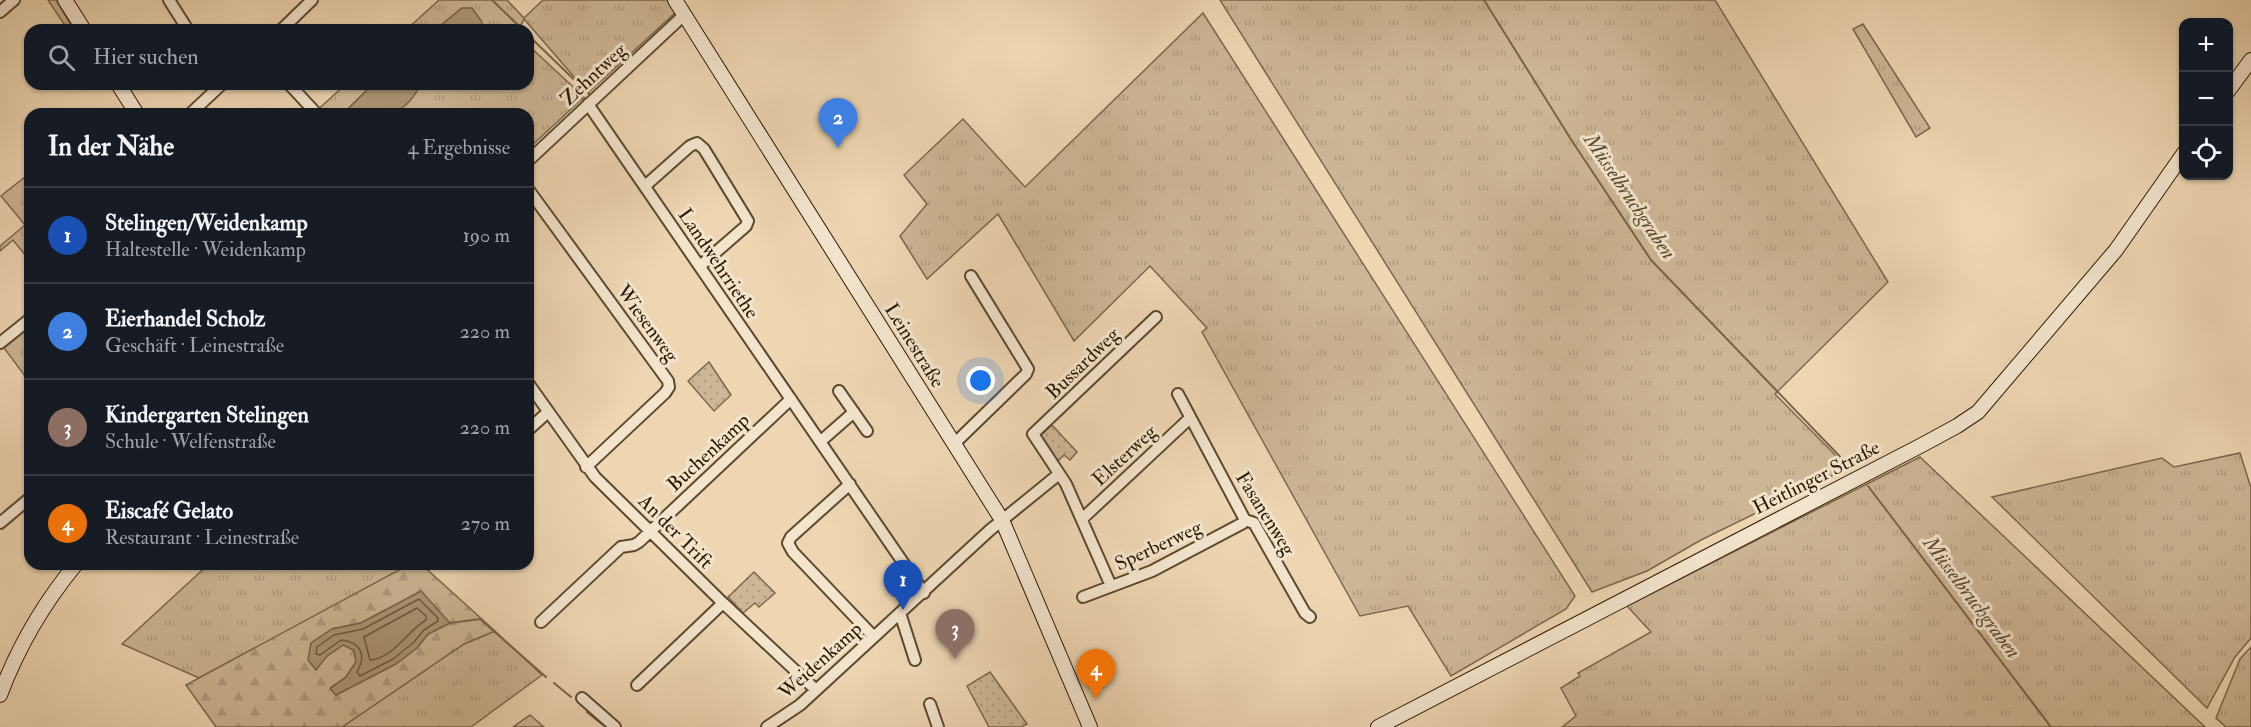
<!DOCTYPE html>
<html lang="de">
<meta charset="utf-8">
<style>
body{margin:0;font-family:"IM FELL Double Pica",serif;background:#20242c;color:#f1f3f6}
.controls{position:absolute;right:18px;top:18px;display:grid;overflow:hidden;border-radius:12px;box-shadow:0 2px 4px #0004}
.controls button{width:54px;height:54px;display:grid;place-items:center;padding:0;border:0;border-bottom:2px solid #363941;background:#171b24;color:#f1f3f6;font:30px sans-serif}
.you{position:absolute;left:981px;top:381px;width:21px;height:21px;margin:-15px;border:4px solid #fff;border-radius:50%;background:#1a73e8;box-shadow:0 0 0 9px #1a73e833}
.badge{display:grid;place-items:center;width:39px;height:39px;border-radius:50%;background:#2563eb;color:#fff;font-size:20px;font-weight:700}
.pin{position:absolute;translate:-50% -50px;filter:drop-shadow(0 2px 3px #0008)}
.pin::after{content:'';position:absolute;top:32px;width:21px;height:18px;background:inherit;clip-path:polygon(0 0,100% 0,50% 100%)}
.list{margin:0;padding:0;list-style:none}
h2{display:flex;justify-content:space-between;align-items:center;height:78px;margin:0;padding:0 24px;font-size:26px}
h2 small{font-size:20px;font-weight:400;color:#9ea1a6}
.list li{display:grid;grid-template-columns:39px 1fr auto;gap:18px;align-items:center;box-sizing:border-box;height:96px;padding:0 24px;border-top:2px solid #363941}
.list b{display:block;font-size:22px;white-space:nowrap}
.list p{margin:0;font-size:20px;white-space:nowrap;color:#9ea1a6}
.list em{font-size:20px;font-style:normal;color:#9ea1a6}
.icon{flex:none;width:33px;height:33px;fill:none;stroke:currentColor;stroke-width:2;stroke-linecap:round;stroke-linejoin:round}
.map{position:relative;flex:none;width:2251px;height:727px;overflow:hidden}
.search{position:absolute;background:#171b24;box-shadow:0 2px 4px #0004;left:24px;top:24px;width:510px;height:66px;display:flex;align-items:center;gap:15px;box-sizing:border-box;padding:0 21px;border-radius:18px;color:#9ea1a6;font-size:22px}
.panel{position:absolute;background:#171b24;box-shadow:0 2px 4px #0004;left:24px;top:108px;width:510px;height:462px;border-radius:18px}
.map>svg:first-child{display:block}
</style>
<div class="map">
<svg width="2251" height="727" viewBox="0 0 2251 727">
<defs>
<pattern id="grass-tufts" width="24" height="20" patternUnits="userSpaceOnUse" patternTransform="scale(1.5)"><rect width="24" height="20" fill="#cdb695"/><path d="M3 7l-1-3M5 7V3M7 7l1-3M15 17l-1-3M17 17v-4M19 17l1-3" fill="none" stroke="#b09c7f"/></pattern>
<pattern id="forest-firs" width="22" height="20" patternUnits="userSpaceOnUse" patternTransform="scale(1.5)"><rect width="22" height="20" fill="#cdb695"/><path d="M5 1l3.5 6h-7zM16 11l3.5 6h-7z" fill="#b09c7f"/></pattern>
<pattern id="park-dots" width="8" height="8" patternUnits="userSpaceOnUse" patternTransform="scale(1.5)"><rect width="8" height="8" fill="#cdb695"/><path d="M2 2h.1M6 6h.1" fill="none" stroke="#b09c7f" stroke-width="1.8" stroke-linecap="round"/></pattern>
</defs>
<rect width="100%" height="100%" fill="#eed6b3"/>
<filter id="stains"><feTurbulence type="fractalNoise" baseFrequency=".00333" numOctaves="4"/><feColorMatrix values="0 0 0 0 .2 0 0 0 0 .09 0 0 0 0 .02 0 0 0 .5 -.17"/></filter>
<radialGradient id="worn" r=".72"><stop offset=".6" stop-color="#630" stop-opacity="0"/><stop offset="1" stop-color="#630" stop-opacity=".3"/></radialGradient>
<path fill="url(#grass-tufts)" stroke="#7c684a" stroke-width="1.5" d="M48,0H56L74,30H68Z
M439,0H507L524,18L543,0H669L676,12L588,93L524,19L519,30H482L484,28L462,8L435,30H406Z
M1220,0H1715L1888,282L1775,394L1848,468L1701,540L1647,571L1592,592Z
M1203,13L1575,596L1566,609L1451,676L1408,606L1360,616L1202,332L1207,328L1150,266L1074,341L998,214L927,279L900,236L927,204L904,175L963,119L1025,187Z
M1863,24L1930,128L1916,137L1853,29Z
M528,45L584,97L528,149V114H391L407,104L421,84H528Z
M346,84H373L349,108L352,114H313Z
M30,173V261L13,240L0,251V246L25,225L1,196Z
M30,327V372L25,376L4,348Z
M2240,453L2251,488V638L2235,657L2207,708L1992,497L2162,458L2174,467Z
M1920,457L2205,727H1562L1576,716L1561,688L1580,676L1578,673L1651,632L1627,606Z
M209,564H404L406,568L199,678L122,644Z
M495,631L542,675L471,727H342L464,644Z
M2251,647V727H2226L2216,718L2240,659Z
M530,715L544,727H513Z"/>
<path fill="url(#forest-firs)" stroke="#7c684a" stroke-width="1.5" fill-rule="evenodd" d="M410,564H421L495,631L464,644L342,727H216L186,685ZM385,610L450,623L428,634L417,648L330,688L346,677L356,662L354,650L343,645L327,656L332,629L361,623Z"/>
<path fill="url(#park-dots)" stroke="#7c684a" stroke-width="1.5" d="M709,362L731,395L714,411L688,381Z
M1052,425L1077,452L1070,460L1064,455L1058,461L1041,435Z
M754,572L775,593L759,607L755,603L743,613L728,597Z
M990,672L1027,724L1021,727H989L967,686Z"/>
<path fill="#ac9676" stroke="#796447" stroke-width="1.5" d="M462,8H472L482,22V30H435Z
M373,84H421C403,119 386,114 352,114L349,108Z
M421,591L450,623L428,634L417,648L396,664L336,695L330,689L346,677L356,662L354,650L343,645L327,656L316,670L308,660L311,643L332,629L361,623Z"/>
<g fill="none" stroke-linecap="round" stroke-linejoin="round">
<path stroke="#6c583b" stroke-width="1.5" d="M419,599L438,618V621L424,630L413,643L393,659L360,676L357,672C367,655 361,642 341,640L320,655L316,654L317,647L334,635L363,629Z
M417,608L426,616V620C407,631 394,658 370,660L364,637Z"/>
<path stroke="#796447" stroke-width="2" d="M492,0L523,30
M1484,0L1572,141L1651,260L1850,467
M528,35L590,95
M1868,486L2051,727
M450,623L480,619L546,677
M554,683L571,697
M587,712L603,725"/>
<g stroke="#5c492d" stroke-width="14">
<path id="street" d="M169,0L188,30
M0,12L14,0
M281,30L312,0
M289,84L315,112
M588,104L924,593
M190,114L222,84
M528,161L684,15
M645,186L690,146L697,143L704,149L748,221L746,226L700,266
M528,189L668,381L669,387L665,393L586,467
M0,343L30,319
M528,383L595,477L723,603L816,690
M839,391L867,431
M1178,394L1245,520L1254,523L1305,613L1310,617
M528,430L548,412
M821,441L854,412
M955,443L1026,374L1028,369L971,276
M850,484L791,537L788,543L793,552L873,636
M1082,519L1190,418
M0,523L30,498
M1111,586L1066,484L1033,434L1156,317
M1083,597L1152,571L1243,523L1245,520
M900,613L915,660
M541,622L621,547L634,545L639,542L791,399
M637,685L723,603
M582,698L615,727
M930,704L938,727
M767,727L800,705L990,530L1059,474"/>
</g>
<g stroke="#2c1a00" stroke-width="16">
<path id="secondary" d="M65,0L84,30
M675,0L1002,520L1090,727
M118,84L137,114
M2228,91L2251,60
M0,695C18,647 43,604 76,564
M1378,727L1922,445L1957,426L1978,412L2116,250L2184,153"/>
</g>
<use href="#street" stroke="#f4e4ce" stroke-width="10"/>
<use href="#secondary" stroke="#f4e4ce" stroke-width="14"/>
</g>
<g text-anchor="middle" stroke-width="6" stroke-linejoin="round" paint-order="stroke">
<g font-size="20" fill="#2c1a00" stroke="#f4e4ce">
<text transform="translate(593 74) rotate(-43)" y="7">Zehntweg</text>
<text transform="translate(719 263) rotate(56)" y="7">Landwehrriethe</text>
<text transform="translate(648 323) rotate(54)" y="7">Wiesenweg</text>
<text transform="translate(915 345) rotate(58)" y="7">Leinestraße</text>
<text transform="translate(1082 363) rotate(-44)" y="7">Bussardweg</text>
<text transform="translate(708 452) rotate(-43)" y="7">Buchenkamp</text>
<text transform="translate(1124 455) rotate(-43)" y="7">Elsterweg</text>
<text transform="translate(1816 477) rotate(-27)" y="7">Heitlinger Straße</text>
<text transform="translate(1266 513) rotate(58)" y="7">Fasanenweg</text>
<text transform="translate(676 531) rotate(45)" y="7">An der Trift</text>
<text transform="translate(1158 545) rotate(-25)" y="7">Sperberweg</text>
<text transform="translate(820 660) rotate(-42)" y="7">Weidenkamp</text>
</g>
<g font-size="21" font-style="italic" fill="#5f4c2f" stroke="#f4e4ce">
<text transform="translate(1630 196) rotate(56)" y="7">Müsselbruchgraben</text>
<text transform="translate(1972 597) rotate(53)" y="7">Müsselbruchgraben</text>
</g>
</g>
<rect width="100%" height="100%" filter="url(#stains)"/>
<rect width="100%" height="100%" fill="url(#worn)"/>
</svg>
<div class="controls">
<button>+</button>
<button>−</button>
<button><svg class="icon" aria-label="locate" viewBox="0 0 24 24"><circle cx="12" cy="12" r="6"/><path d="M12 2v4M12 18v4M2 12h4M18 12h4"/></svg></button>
</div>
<div class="you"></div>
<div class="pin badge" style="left:903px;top:610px;background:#1a4fb4">1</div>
<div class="pin badge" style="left:838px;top:148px;background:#3f7fe0">2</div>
<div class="pin badge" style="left:955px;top:659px;background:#8d6e63">3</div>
<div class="pin badge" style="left:1096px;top:699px;background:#e8710a">4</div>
<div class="search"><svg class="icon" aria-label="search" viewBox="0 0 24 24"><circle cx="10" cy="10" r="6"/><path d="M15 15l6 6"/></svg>Hier suchen</div>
<section class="panel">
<h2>In der Nähe<small>4 Ergebnisse</small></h2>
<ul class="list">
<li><span class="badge" style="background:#1a4fb4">1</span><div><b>Stelingen/Weidenkamp</b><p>Haltestelle · Weidenkamp</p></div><em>190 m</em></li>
<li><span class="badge" style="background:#3f7fe0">2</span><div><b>Eierhandel Scholz</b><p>Geschäft · Leinestraße</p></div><em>220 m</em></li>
<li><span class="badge" style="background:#8d6e63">3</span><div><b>Kindergarten Stelingen</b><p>Schule · Welfenstraße</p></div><em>220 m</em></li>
<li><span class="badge" style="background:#e8710a">4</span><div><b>Eiscafé Gelato</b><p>Restaurant · Leinestraße</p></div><em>270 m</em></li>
</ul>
</section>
</div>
